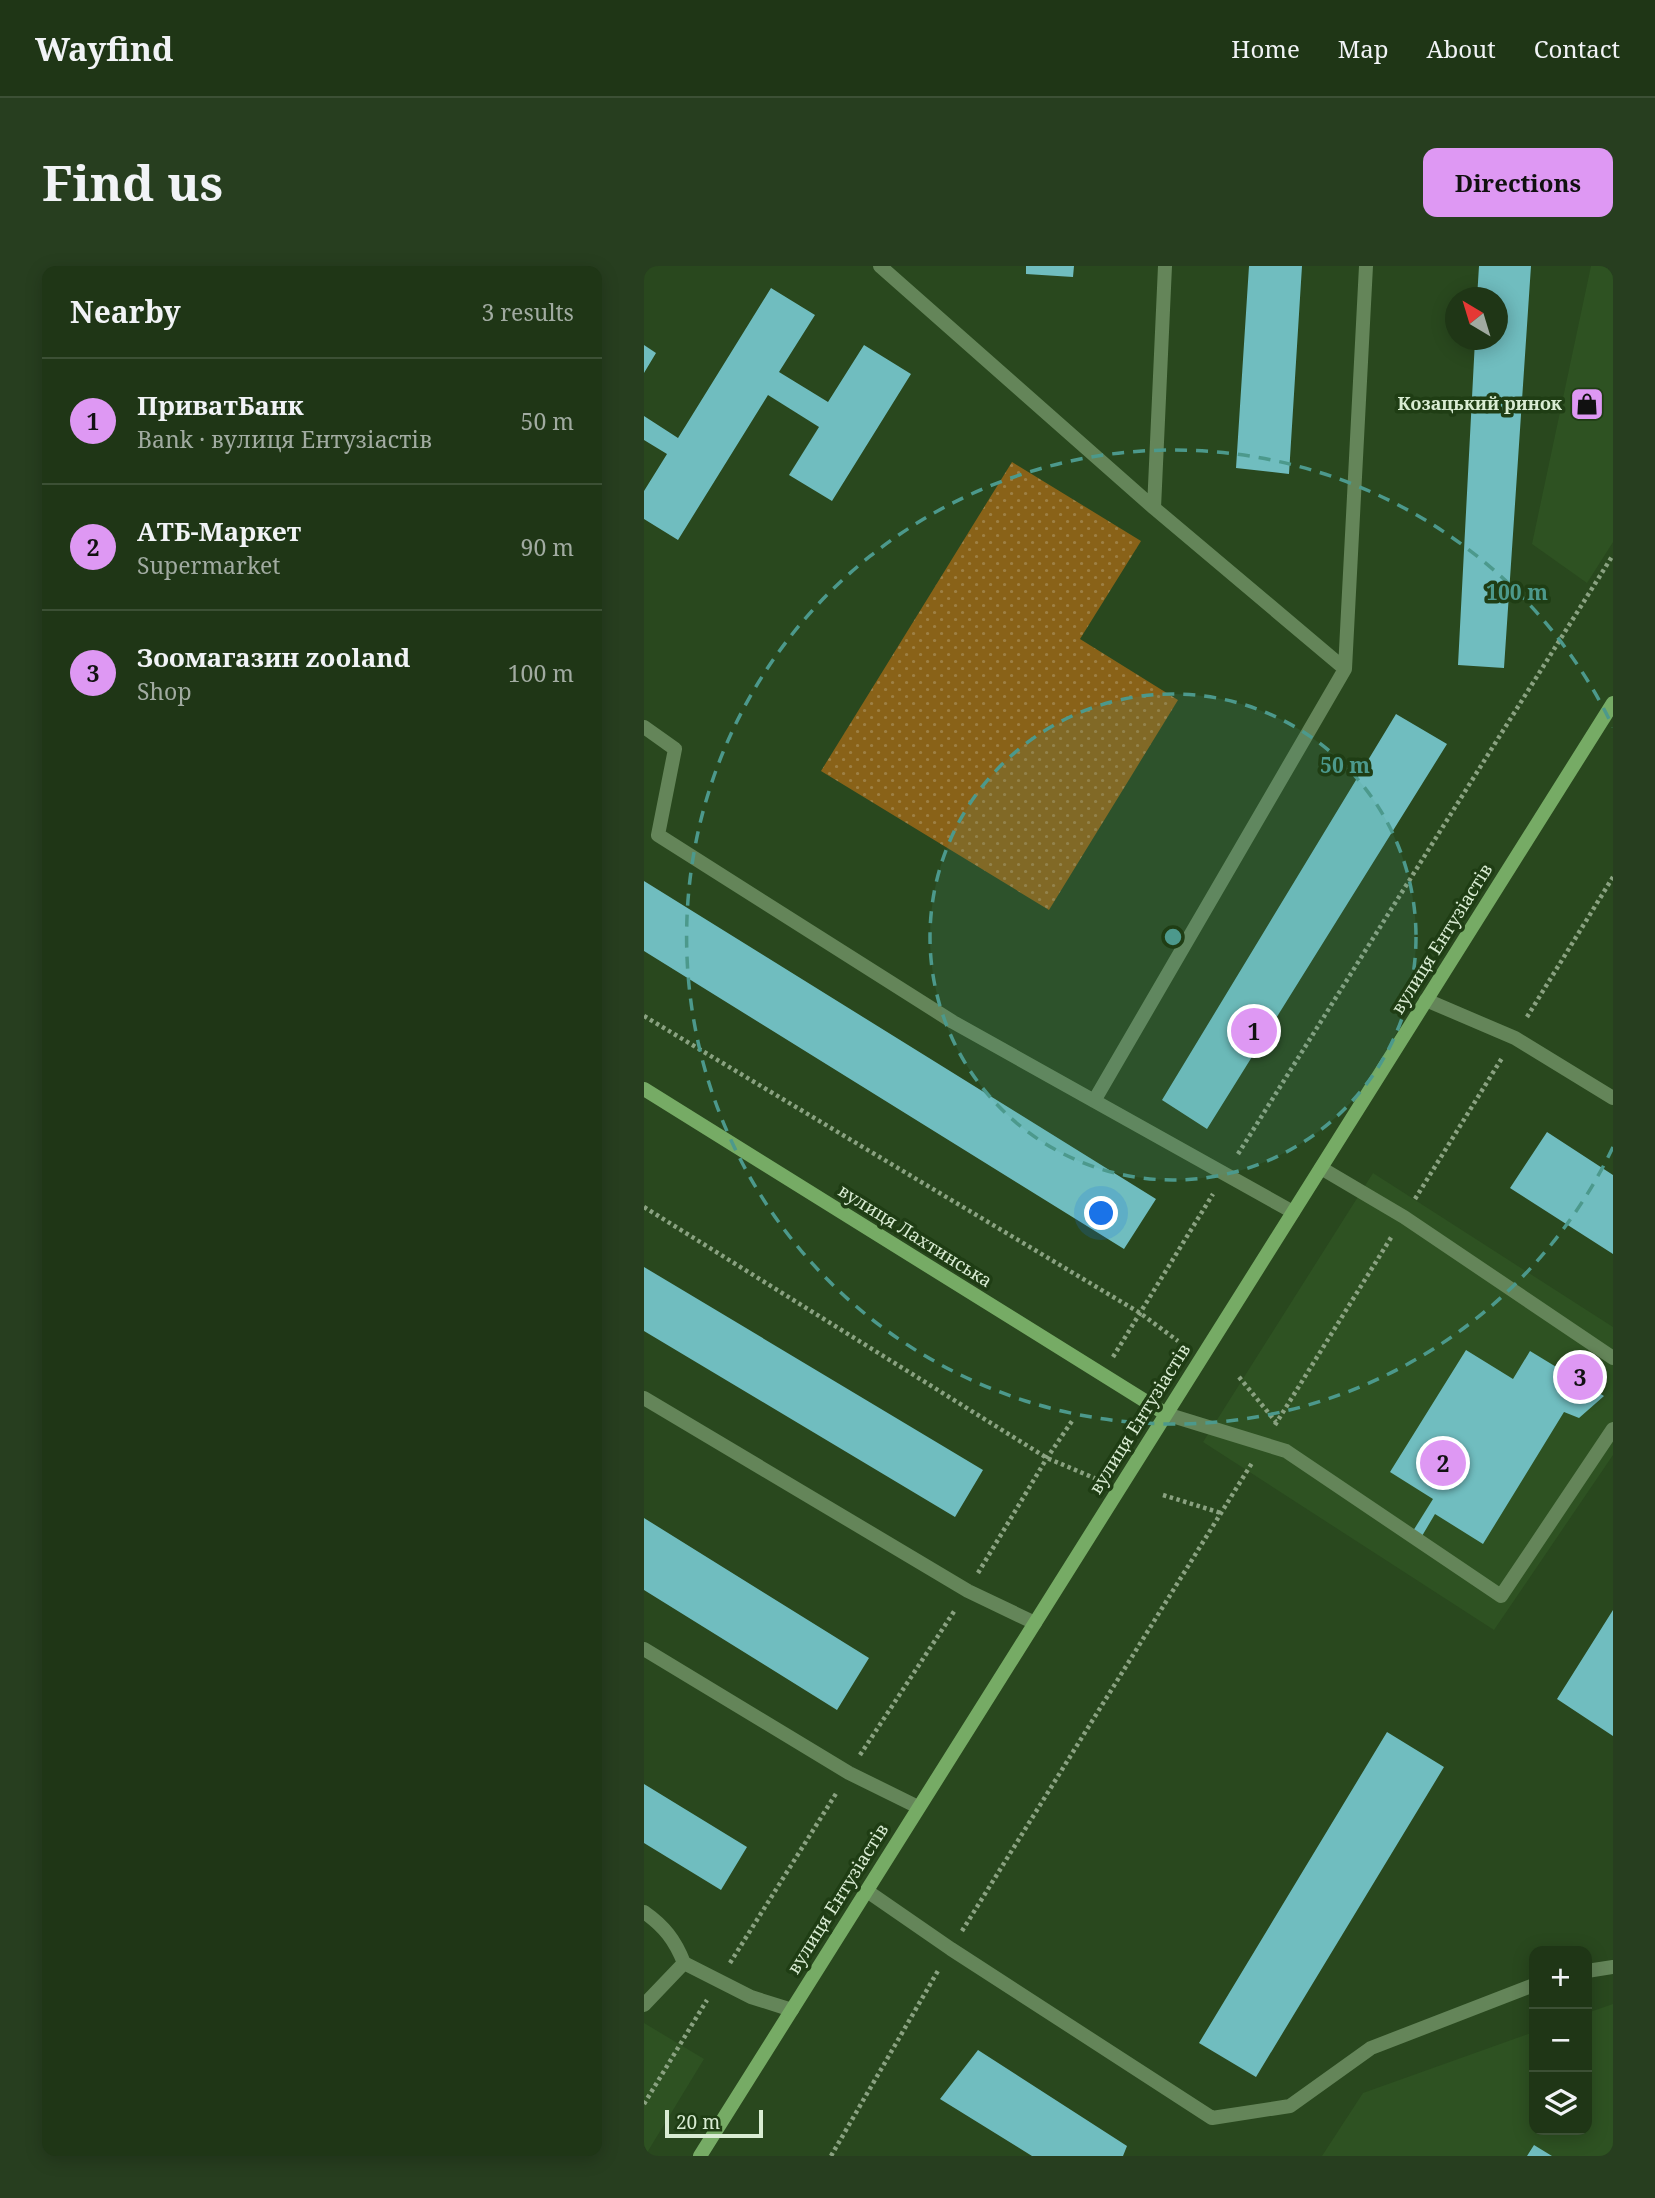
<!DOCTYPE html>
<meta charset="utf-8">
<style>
body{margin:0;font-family:"Noto Serif",serif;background:#273e1f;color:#f1f3f6}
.controls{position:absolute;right:21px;bottom:21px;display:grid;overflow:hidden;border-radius:14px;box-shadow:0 4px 18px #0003}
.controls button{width:63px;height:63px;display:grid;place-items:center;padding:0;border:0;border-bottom:2px solid #3c5035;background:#1f3616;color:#f1f3f6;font:35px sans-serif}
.compass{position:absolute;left:801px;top:21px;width:63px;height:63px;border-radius:50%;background:#1f3616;box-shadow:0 4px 18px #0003;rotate:322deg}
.scale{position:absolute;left:21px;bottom:18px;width:98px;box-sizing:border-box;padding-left:7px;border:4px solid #d9ecd3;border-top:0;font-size:19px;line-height:24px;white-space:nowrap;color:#d9ecd3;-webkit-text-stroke:5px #1f3d14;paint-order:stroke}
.you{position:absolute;left:458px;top:948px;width:24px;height:24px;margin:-18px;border:5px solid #fff;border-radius:50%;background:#1a73e8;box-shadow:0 0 0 10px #1a73e833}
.badge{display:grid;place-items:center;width:46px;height:46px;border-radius:50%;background:#de98f3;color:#111;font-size:23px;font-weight:700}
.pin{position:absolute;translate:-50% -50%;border:4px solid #fff;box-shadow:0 2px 7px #0006}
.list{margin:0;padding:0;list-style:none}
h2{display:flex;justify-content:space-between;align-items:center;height:91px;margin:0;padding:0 28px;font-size:30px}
h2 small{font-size:23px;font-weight:400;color:#a1aba1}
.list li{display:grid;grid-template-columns:46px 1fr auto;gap:21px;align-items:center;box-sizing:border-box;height:126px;padding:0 28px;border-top:2px solid #3c5035}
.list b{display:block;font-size:26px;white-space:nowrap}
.list p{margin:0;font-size:23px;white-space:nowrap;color:#a1aba1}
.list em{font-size:23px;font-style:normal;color:#a1aba1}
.icon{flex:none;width:38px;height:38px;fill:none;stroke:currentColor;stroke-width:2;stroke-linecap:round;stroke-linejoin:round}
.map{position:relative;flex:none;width:969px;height:1890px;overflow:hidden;border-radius:14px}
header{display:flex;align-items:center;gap:42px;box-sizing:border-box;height:98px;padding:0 35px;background:#1f3616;border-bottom:2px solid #3c5035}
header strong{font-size:33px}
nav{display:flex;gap:38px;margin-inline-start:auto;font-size:24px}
.intro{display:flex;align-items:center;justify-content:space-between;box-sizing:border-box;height:168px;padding:0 42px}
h1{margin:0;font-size:49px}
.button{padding:18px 32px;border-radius:14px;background:#de98f3;color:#111;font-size:24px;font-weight:700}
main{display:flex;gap:42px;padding:0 42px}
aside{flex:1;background:#1f3616;border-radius:14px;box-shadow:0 4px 18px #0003}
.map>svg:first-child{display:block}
</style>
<header>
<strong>Wayfind</strong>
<nav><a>Home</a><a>Map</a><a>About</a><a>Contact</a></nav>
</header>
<div class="intro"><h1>Find us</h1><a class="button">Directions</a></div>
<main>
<aside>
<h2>Nearby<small>3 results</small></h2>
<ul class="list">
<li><span class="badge">1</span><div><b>ПриватБанк</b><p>Bank · вулиця Ентузіастів</p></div><em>50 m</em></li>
<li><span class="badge">2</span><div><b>АТБ-Маркет</b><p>Supermarket</p></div><em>90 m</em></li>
<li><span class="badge">3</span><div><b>Зоомагазин zooland</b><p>Shop</p></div><em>100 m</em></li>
</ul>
</aside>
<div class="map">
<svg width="969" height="1890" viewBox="0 0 969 1890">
<defs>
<pattern id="grass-dots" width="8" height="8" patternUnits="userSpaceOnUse" patternTransform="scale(1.75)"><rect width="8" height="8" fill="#896218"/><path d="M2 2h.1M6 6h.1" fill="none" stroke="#9e8044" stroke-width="1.8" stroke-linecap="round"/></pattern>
</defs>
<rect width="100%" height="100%" fill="#29481e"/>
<path fill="#2e5222" d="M947,0H969V276L943,317L888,278Z
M729,907L969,1061V1189L850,1364L559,1176Z
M969,1738V1890H678L719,1827L890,1766V1864H943V1747Z
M0,1757L60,1793L1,1890H0Z"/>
<path fill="url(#grass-dots)" d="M368,196L497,275L436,373L534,434L405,644L177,505Z"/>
<path fill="#70bdbf" d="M382,0H430L429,11L382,8Z
M605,0H658L645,208L592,202Z
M835,0H887L860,402L814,399L831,74H853V32H833Z
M127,22L171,49L135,106L184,136L220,79L267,108L188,235L145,209L175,161L124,129L34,274L0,253V225L23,188L0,174V150L34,172Z
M0,79L12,87L0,107Z
M752,448L803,478L563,863L518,834Z
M0,615L512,933L480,983L0,685Z
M903,866L969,909V988L866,922Z
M0,1001L339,1204L311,1251L0,1065Z
M822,1084L869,1113L886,1085L960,1130L935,1152L920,1146L839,1278L791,1248L778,1270L769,1265L789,1233L746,1206Z
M0,1252L225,1392L193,1444L0,1324Z
M969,1344V1470L913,1433Z
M743,1466L800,1501L612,1811L555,1777Z
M0,1518L103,1581L77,1624L0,1577Z
M334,1784L483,1880L479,1890H388L296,1833Z
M890,1879L908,1890H883Z"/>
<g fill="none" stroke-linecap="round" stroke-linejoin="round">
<path stroke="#8aa281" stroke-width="4.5" stroke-dasharray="3.5 3.5" stroke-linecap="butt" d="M0,750L496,1047L534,1075
M883,751L969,611
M594,888L969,289
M771,933L858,792
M0,941L403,1192L455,1214
M469,1091L569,928
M595,1111L632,1156
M631,1159L748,970
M519,1229L577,1247
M334,1307L403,1192L428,1155
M216,1489L311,1344
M318,1665L608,1197
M86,1697L193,1526
M0,1838L63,1734
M187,1890L295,1703"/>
<path stroke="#648559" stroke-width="14" d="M236,0L510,242L701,403
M510,242L521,0
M0,461L31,483L14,569L309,756L649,946
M782,734L871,772L969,832
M450,835L701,403L722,0
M677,902L760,951L969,1092
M0,1132L324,1325L391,1357
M522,1148L642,1185L857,1330L969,1163
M0,1383L205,1507L274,1541
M223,1625L307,1683L568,1852L646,1840L727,1782L890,1719
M0,1646C20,1660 31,1674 40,1697
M943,1705L969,1701
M0,1739L40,1697L107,1731L148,1744"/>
<path stroke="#76ab65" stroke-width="14" d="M0,823L522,1148
M56,1890L969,437"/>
</g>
<circle cx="529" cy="671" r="243" fill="#4c998c" fill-opacity=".12"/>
<g fill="none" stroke="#4c998c" stroke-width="3.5" stroke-dasharray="12 9">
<circle cx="529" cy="671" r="243"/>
<path d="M969 881A487 487 0 1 1 969 461"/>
</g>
<defs>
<g id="shop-square" transform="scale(1.75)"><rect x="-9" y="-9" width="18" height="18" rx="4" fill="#de98f3" stroke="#1f3d14"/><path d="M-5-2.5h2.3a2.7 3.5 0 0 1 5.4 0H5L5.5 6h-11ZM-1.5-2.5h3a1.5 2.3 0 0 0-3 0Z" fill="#111"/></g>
</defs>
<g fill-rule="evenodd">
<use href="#shop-square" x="943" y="138"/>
</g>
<g text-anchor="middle" stroke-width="7" stroke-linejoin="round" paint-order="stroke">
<g font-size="18" font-weight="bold" fill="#d9ecd3" stroke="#1f3d14" text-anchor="end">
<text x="918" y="144">Козацький ринок</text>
</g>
<g font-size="18" fill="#d9ecd3" stroke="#1f3d14">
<text transform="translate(798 673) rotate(-58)" y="6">вулиця Ентузіастів</text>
<text transform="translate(271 970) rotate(32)" y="6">вулиця Лахтинська</text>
<text transform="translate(496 1153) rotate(-58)" y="6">вулиця Ентузіастів</text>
<text transform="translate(194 1633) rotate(-58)" y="6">вулиця Ентузіастів</text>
</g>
</g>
<circle cx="529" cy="671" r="10" fill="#4c998c" stroke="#1f3d14" stroke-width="3.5"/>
<g font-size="21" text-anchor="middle" font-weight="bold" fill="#4c998c" stroke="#1f3d14" stroke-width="7" stroke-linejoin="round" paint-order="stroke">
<text x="873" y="334">100 m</text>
<text x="701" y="507">50 m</text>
</g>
</svg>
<div class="controls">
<button>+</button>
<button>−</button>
<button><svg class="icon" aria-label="layers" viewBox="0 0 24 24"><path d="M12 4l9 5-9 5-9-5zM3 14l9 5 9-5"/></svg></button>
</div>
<svg class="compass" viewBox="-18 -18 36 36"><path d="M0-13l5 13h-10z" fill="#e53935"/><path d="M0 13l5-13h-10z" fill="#a1aba1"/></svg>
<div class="scale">20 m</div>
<div class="you"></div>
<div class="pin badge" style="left:610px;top:765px">1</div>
<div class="pin badge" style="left:799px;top:1197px">2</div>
<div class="pin badge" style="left:936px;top:1111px">3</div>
</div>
</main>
